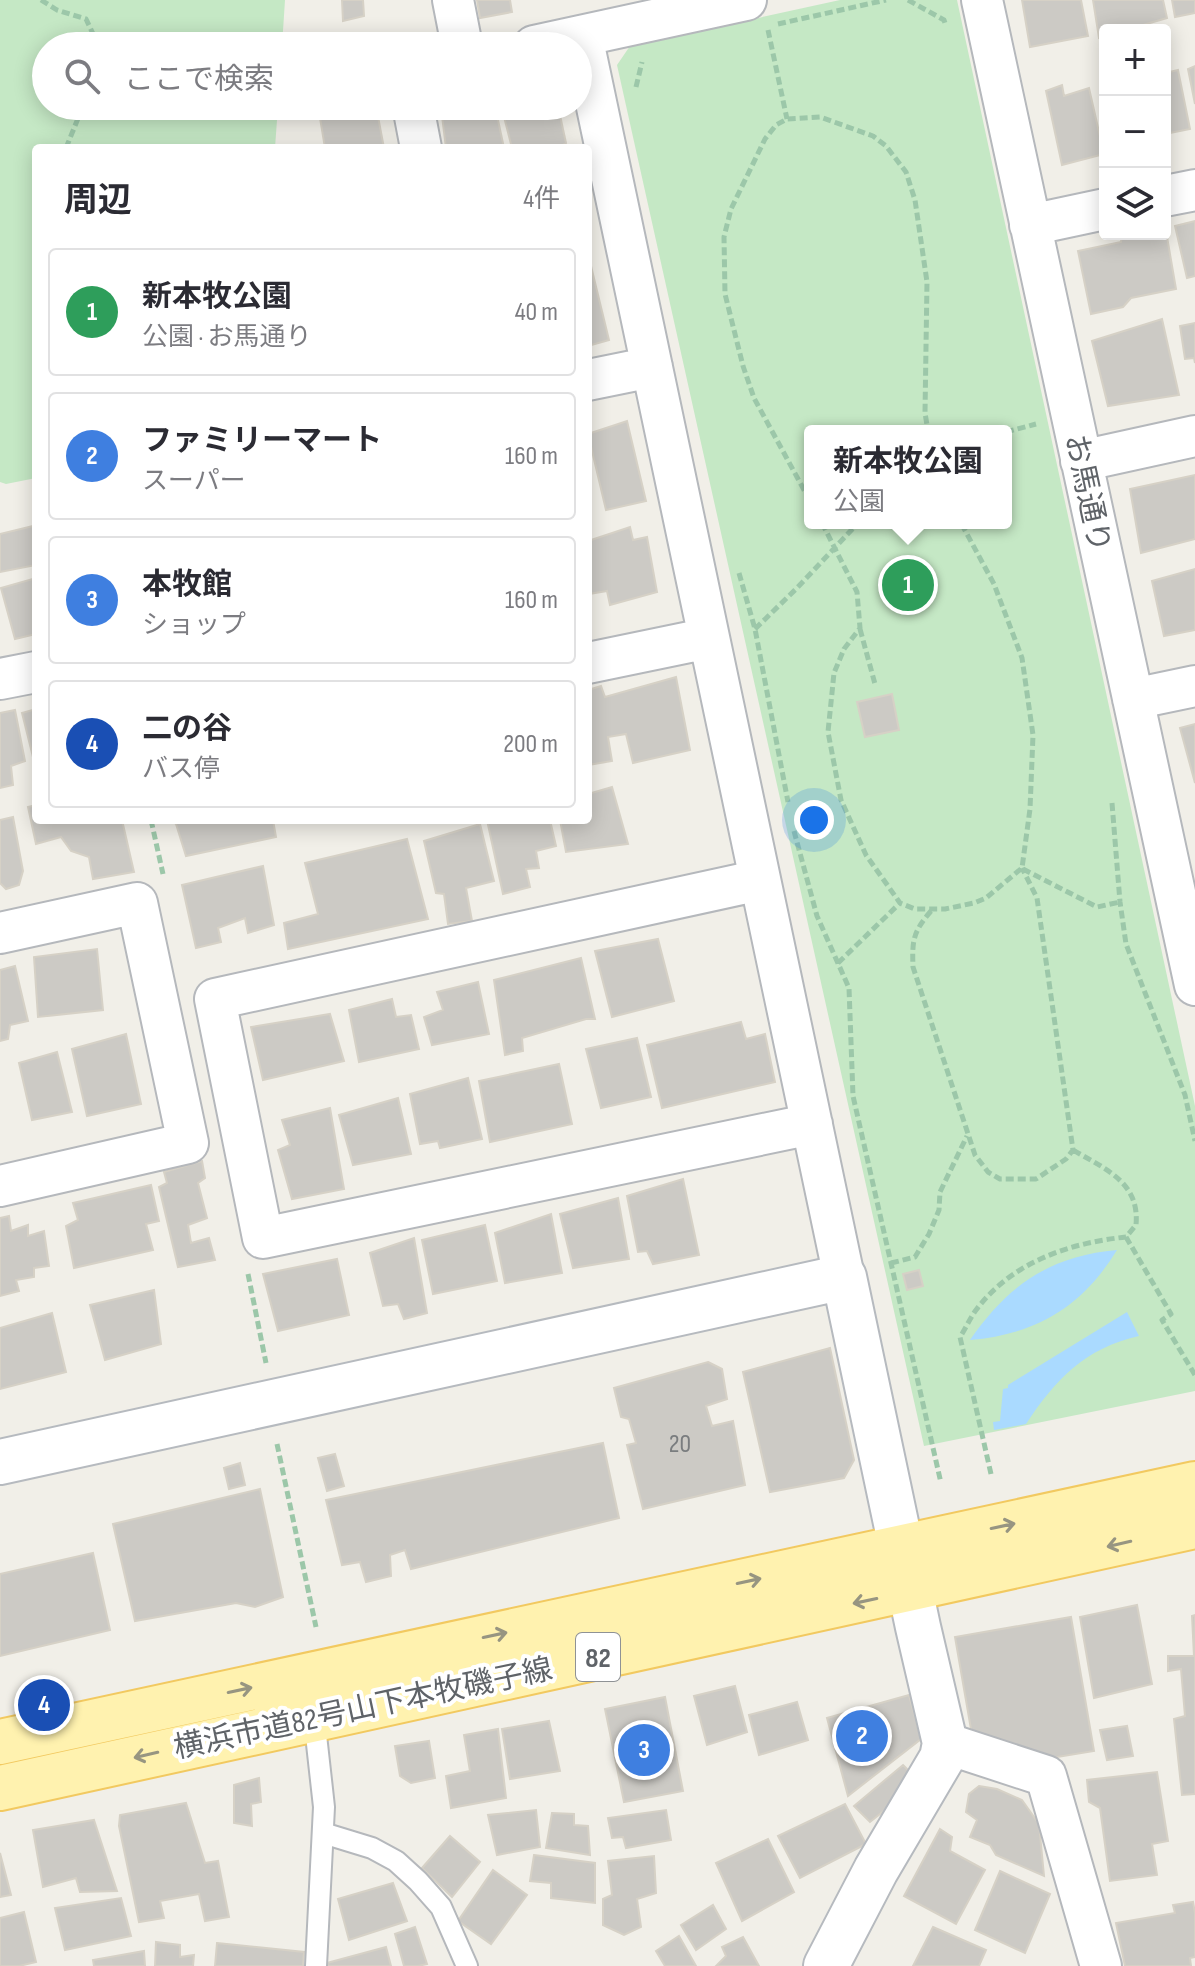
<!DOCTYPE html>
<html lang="ja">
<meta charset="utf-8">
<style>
body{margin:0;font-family:"Sofia Sans Condensed","Noto Sans JP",sans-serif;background:#f2f2f3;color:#2b2b33}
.controls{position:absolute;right:24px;top:24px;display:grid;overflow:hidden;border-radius:8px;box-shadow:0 4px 20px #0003}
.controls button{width:72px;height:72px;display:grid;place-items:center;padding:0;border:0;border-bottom:2px solid #e1e1e2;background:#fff;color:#2b2b33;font:40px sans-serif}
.you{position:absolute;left:814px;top:820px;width:28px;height:28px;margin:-20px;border:6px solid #fff;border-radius:50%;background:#1a73e8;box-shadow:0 0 0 12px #1a73e833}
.badge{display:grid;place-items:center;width:52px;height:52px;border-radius:50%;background:#ea4335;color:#fff;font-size:26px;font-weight:700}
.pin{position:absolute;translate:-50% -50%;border:4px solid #fff;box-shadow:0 2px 8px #0006}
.popup{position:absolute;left:804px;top:425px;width:208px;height:104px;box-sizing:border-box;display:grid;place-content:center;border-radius:8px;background:#fff;filter:drop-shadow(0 2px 6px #0005);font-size:26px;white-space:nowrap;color:#7c7c81}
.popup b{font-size:30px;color:#2b2b33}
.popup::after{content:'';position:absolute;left:50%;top:100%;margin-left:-16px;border:16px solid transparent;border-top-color:#fff}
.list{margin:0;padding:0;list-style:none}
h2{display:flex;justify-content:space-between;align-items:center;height:104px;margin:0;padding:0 32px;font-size:34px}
h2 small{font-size:26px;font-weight:400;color:#7c7c81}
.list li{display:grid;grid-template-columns:52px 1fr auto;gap:24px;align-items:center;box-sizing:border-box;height:128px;margin:0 16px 16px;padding:0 16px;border:2px solid #e1e1e2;border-radius:8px}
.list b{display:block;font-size:30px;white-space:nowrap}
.list p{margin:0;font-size:26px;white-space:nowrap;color:#7c7c81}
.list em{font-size:26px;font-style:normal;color:#7c7c81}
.icon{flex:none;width:44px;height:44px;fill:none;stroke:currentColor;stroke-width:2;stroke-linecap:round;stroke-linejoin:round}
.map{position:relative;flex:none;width:1195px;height:1966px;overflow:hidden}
.search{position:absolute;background:#fff;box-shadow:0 4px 20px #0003;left:32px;top:32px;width:560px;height:88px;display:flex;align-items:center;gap:20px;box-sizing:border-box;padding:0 28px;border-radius:44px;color:#7c7c81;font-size:30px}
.panel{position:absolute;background:#fff;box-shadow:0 4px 20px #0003;left:32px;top:144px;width:560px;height:680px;border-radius:8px}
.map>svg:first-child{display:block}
</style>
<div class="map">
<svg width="1195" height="1966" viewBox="0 0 1195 1966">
<rect width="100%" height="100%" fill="#f1efe8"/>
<path fill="#c5e8c5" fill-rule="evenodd" d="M0,0H285L282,46H46V106H278L275,148H36V478L6,484L0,482Z
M840,0H957L1195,1106V1391L924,1446L617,65L630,46ZM810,431H1006V523H810Z"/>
<path fill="#aadaff" d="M1117,1250C1082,1307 1037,1334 970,1340C1008,1285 1050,1256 1117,1250Z
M1127,1312L1139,1336C1085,1348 1055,1380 1026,1424L994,1430L993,1422L1000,1421L1003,1389L1008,1388V1385Z"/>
<path fill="#cccac5" stroke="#d6d1c6" stroke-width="2" d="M342,0H363L364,16L343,21Z
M477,0H510L512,12L480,18Z
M1022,0H1081L1088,36L1030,47Z
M1093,0H1163L1167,18L1126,30H1105V36L1099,38Z
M1172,0H1195V13L1175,17Z
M1195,66V104L1188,69Z
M1178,70L1190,129L1165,134V73Z
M1062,85L1064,96L1089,88L1104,154L1062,165L1046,91Z
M318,106H376L384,148H325Z
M458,106H495L504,148H466V146L446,148L442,116L460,111Z
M512,106H558L566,143L557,148H512L503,113Z
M1195,221V276L1187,278L1175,226Z
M1165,225L1176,289L1131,298L1123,307L1091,314L1078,251L1121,242L1122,234H1165Z
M591,266L609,340L588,346V267Z
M1162,319L1179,395L1108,406L1092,341Z
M1195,323V363L1194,358L1185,359L1180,326Z
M627,421L646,501L606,510L588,434Z
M1195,475V539L1141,553L1130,489Z
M33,526L36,539V565L0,572V534Z
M630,527L633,540L647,537L657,592L610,605L607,591L589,594L588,541Z
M1195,569V630L1164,636L1152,581Z
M36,578V634L15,639L1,588Z
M676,677L690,750L633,763L626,734L608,737L612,761L588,765V690L601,686L605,697Z
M892,694L899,730L865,737L857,702Z
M36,709V760L34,761L22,713Z
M15,710L25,761L11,766L13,785L0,788V713Z
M1195,724V783L1180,728Z
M612,787L628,844L566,852L560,820H588V794Z
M36,805V820H122L134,872L93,879L89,857L71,851L61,837L36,844L28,807Z
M13,817L23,871L19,885L6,889L0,883V820Z
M171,820H273L276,837L186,856L176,824Z
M487,820H550L556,846L536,851L539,868L526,869L530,887L503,894Z
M480,824L494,881L466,888L472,921L448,924L444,894L436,893L424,841Z
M407,839L428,919L288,949L284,923L318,914L305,863Z
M263,866L274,925L248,933L245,918L218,928L221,942L196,948L182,885Z
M658,939L674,1001L612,1017L595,951Z
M97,949L103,1010L38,1017L34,957Z
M581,958L595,1019H586L522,1038L523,1051L505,1055L494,980Z
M15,966L28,1021L10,1025L8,1039L0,1041V970Z
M478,982L489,1034L432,1045L424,1017L443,1010L437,992Z
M392,999L396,1017L411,1015L419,1049L359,1062L349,1010Z
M330,1014L344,1061L263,1080L251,1027Z
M741,1022L746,1039L765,1034L775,1082L662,1108L647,1045Z
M126,1034L141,1104L87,1116L72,1049Z
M637,1038L651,1097L601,1108L586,1049Z
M57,1052L72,1112L32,1120L19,1063Z
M559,1064L572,1124L490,1142L479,1081Z
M468,1078L482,1139L440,1148L438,1141L420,1144L410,1094Z
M398,1098L411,1154L353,1165L339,1115Z
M330,1108L344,1189L292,1199L278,1150L290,1145L282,1120Z
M202,1161L205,1178L198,1183L207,1218L188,1225L191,1243L209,1238L215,1260L178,1267L159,1187L167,1183L164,1172Z
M683,1179L699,1255L653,1264L647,1251L638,1252L627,1196Z
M151,1185L159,1221L146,1224L153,1250L74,1268L66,1226L78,1220L73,1203Z
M618,1198L629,1259L573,1268L560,1214Z
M551,1214L562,1273L505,1283L495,1233Z
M9,1216L11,1231L28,1225V1236L44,1231L49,1266L34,1268V1277L16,1280L19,1291L0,1296V1218Z
M485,1225L497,1281L433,1294L422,1240Z
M414,1238L427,1313L404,1319L398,1304L383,1306L370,1253Z
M337,1259L349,1315L278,1331L263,1274Z
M919,1270L923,1286L907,1290L903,1274Z
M154,1290L161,1344L105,1360L90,1305Z
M52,1313L66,1372L0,1389V1328Z
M830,1348L854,1460L844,1478L770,1492L743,1372Z
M708,1362L722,1369L727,1399L706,1406L712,1426L733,1421L745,1485L643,1509L627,1445L636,1443L629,1419L621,1417L614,1388Z
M603,1443L619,1518L411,1569L405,1550L390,1555L391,1576L366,1582L360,1562L342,1565L326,1500Z
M335,1454L344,1486L327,1491L318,1458Z
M240,1463L245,1485L229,1489L224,1468Z
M260,1489L283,1597L255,1607L236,1603L135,1621L113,1524Z
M93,1553L110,1630L0,1656V1574Z
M1137,1605L1152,1684L1094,1698L1080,1617Z
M1195,1615V1794L1182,1795L1174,1719L1185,1716L1181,1669L1168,1671V1656H1194L1192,1616Z
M1071,1617L1094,1751L1039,1760L972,1735L955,1637Z
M735,1686L747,1732L707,1745L694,1696Z
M48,1695L50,1706L29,1710L27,1700Z
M909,1695L921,1739L848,1796L827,1718Z
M665,1697L683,1791L624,1802L605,1709Z
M797,1702L808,1740L759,1755L749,1715Z
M549,1721L560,1771L510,1779L502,1729Z
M1127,1726L1133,1756L1107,1760L1100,1730Z
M498,1729L506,1798L451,1808L446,1776L470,1771L464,1735Z
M429,1741L435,1778L411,1783L400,1776L395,1746Z
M903,1765L912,1774L895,1802L870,1822L854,1806Z
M1157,1772L1168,1841L1152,1844L1157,1875L1110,1881L1100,1808L1089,1802L1087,1780Z
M259,1778L261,1802L251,1804L252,1826L234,1823V1785Z
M979,1786L997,1789L1022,1800L1039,1824L1044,1876L996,1855L990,1845L970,1837L977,1820L966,1812L969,1794Z
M186,1803L205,1863L218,1861L229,1917L205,1921L199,1894L160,1901L164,1918L139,1922L119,1826L120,1815Z
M845,1804L866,1844L800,1878L778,1836Z
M536,1810L540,1847L497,1855L488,1815Z
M666,1810L671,1840L626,1848L623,1837L612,1838L608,1818Z
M552,1813L574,1814V1825L588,1826L590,1855L546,1848Z
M94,1820L117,1891L80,1892L76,1878L43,1887L33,1830Z
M940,1829L952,1837L950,1851L985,1870L956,1924L904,1896Z
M450,1836L480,1862L452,1897L422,1868Z
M768,1839L794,1892L742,1921L716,1863Z
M0,1853L11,1895L0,1897Z
M534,1855L595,1863V1903L551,1898V1883L530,1881Z
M654,1856L656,1893L637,1899L641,1927L624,1935L603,1925V1899L612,1895L608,1861Z
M493,1870L527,1895L491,1944L458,1921Z
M1000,1871L1050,1894L1025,1953L975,1930Z
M393,1883L407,1921L349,1940L338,1899Z
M121,1898L131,1936L65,1950L55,1908Z
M1193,1902L1195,1913V1957L1190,1958L1191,1966H1125L1116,1923L1175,1913L1173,1905Z
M713,1905L726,1929L696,1950L681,1925Z
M24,1912L36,1962L19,1966H0V1918Z
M415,1927L427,1964L418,1966H404L395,1934Z
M933,1927L986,1950L979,1966H913Z
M679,1936L696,1966H665L656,1951Z
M743,1937L759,1966H716L726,1956L722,1947Z
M156,1942L180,1945V1957L194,1955L193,1966H155Z
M217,1943L304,1952L303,1966H215Z
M386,1947L391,1966H328L327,1963Z
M144,1951L145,1966H94L93,1960Z"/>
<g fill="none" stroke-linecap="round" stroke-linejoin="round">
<g stroke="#b5b8bc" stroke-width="24">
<path id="lane" d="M314,1717L324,1807L316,1966
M323,1833L372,1848L396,1861L418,1881L441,1907L467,1966"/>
</g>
<g stroke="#b5b8bc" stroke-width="44">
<path id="street" d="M453,0L462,46
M982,0L1195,985
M582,36L844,1277
M534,46L746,0
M413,106L421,148
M1165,196L1195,190
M1030,225L1105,209
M588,380L652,367
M1081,461L1195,436
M588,663L709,638
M0,679L36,672
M1133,699L1195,686
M760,880L215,999L263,1238L812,1124
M0,933L137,903L188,1143L0,1186
M945,1743L1046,1776L1101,1966"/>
</g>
<g stroke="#b6babf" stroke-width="48">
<path id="secondary" d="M0,1462L844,1277L918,1627L945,1743L942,1758L876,1870L826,1966"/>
</g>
<g stroke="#f2c960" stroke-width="48">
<path id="primary" d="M0,1742L1195,1484
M0,1788C398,1698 797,1617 1195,1526"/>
</g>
<path stroke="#9cc7a9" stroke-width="5" stroke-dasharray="8 4" stroke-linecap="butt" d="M41,0L57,10L86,19L95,38V46
M908,0L944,20L945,23
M778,24L886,0
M768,30L787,119
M636,87L642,62
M66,148L83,106
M1006,432L1036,424
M810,501L754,398L743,366L725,294L724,237L731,209L765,139L776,125L787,119L820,117L873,136L886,146L906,172L915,200L927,282L925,413L928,431
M822,523L857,592L860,628L844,649L834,673L828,732L841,800L866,855L900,903L915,909H945L974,903L986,898L1022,868L1030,809L1033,735L1022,658L994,584L961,523
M739,573L755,629L788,802
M755,629L797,588L858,523
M860,629L875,684
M1112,803L1120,902L1126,944L1185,1095L1195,1141
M151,820L163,874
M794,831L817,916L849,988L853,1096L941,1483
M1023,869L1097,907L1120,902
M931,911C913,932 912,940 913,967L975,1155L988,1172L1000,1179H1036L1066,1159L1073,1150L1037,898L1022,868
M838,963L900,903
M1126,1237L1171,1314L1162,1320L1195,1375
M891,1263L915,1257L929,1234L939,1210L940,1192L967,1136
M248,1274L266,1363
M277,1444L316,1627
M991,1474L960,1337C966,1328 970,1318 976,1310C1012,1262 1069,1243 1126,1237L1136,1225C1140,1182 1105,1169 1073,1150"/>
<use href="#lane" stroke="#fff" stroke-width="20"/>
<use href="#street" stroke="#fff" stroke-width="40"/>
<use href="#secondary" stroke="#fff" stroke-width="44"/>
<use href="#primary" stroke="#fff2af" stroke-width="44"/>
</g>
<defs><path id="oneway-shaft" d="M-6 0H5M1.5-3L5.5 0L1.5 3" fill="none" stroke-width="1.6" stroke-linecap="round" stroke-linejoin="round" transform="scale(2)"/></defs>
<g stroke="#979581">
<use href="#oneway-shaft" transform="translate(1003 1526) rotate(-12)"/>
<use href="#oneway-shaft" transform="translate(1119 1544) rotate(167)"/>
<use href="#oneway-shaft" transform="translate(749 1581) rotate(-12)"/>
<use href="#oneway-shaft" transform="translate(865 1601) rotate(168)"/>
<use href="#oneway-shaft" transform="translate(495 1635) rotate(-12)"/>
<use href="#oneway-shaft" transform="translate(240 1690) rotate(-12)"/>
<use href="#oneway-shaft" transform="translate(146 1755) rotate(167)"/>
</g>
<g text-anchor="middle" stroke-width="8" stroke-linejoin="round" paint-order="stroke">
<g font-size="26" fill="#7a7d7f">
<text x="680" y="1452">20</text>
</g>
<rect fill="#fff" stroke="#8f9295" stroke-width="2" x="576" y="1633" width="44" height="48" rx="6"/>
<g font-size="28" font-weight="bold" fill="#5f6368">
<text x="598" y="1667">82</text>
</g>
<g font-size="30" fill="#5f6368" stroke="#fff">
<text transform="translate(1088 493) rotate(78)" y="10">お馬通り</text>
<text transform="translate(363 1708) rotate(-12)" y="10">横浜市道82号山下本牧磯子線</text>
</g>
</g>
</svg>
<div class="controls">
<button>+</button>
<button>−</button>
<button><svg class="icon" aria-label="layers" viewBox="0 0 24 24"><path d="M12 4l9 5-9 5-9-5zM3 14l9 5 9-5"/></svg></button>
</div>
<div class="you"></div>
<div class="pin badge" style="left:908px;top:585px;background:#2e9e5b">1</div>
<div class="popup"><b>新本牧公園</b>公園</div>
<div class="pin badge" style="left:862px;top:1736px;background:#3f7fe0">2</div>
<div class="pin badge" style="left:644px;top:1750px;background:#3f7fe0">3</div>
<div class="pin badge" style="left:44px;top:1705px;background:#1a4fb4">4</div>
<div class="search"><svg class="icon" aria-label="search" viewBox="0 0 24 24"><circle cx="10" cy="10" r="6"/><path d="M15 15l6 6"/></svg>ここで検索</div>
<section class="panel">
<h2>周辺<small>4件</small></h2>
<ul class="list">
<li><span class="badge" style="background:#2e9e5b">1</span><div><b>新本牧公園</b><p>公園 · お馬通り</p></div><em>40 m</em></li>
<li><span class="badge" style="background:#3f7fe0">2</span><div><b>ファミリーマート</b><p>スーパー</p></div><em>160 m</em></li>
<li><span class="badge" style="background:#3f7fe0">3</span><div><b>本牧館</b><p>ショップ</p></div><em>160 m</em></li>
<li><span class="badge" style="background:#1a4fb4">4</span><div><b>二の谷</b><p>バス停</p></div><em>200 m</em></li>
</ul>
</section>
</div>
